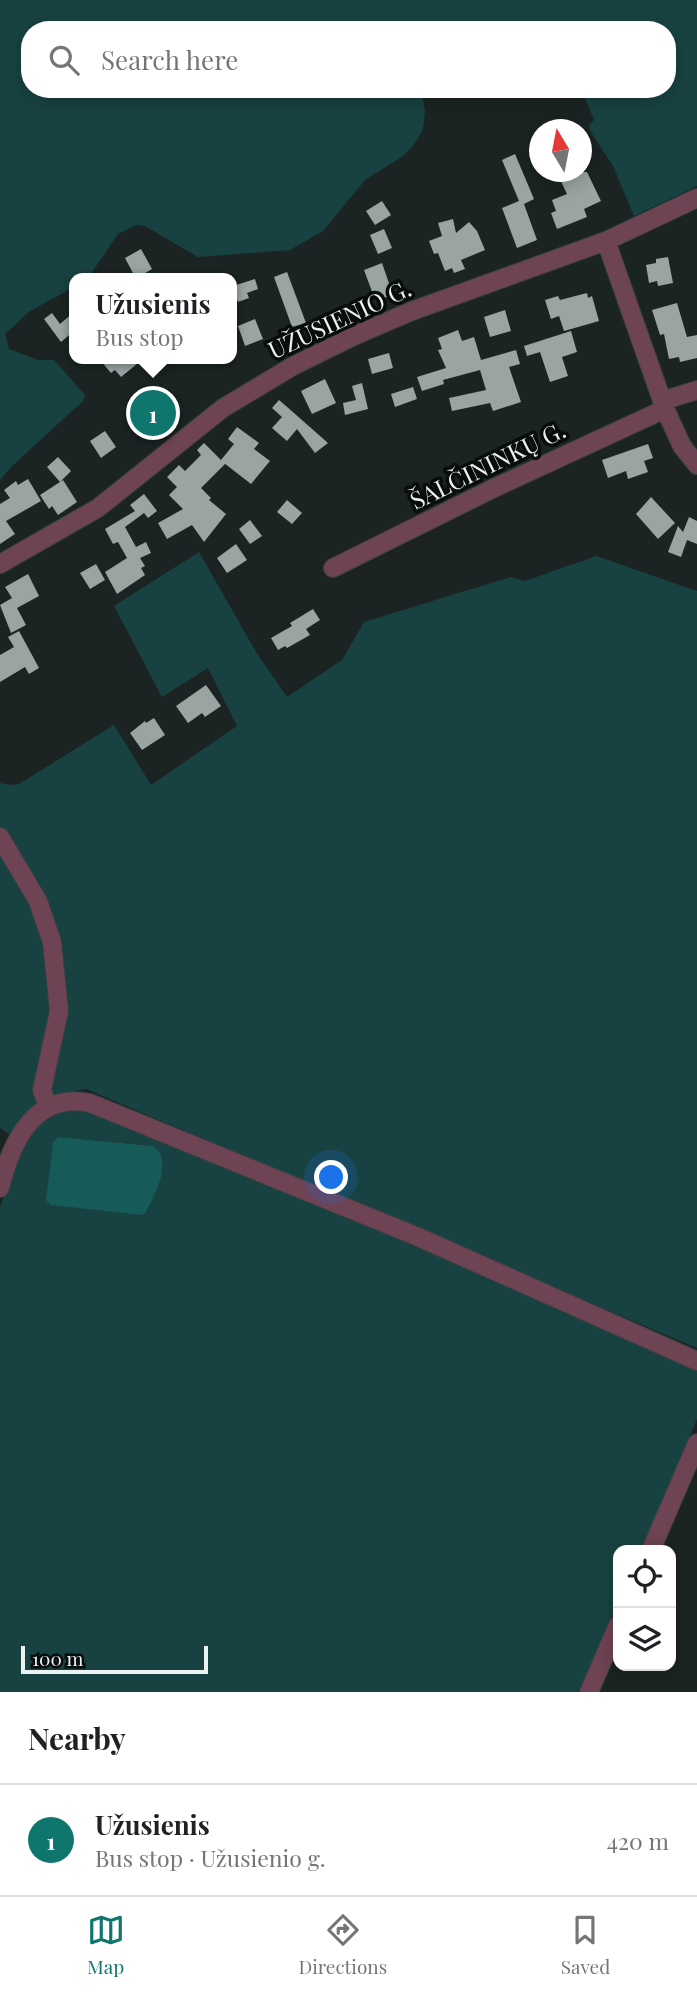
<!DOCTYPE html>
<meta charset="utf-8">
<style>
body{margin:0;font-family:"Playfair Display",serif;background:#f6f6f6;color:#202124}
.controls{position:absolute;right:21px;bottom:21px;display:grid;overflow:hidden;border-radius:14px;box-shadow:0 4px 18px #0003}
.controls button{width:63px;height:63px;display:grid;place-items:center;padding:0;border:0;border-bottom:2px solid #e0e0e0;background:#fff;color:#202124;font:35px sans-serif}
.compass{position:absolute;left:529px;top:119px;width:63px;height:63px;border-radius:50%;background:#fff;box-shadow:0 4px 18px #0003;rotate:350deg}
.scale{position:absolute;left:21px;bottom:18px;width:187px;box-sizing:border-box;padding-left:7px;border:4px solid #ecf2f2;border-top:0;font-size:19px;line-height:24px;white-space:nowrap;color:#ecf2f2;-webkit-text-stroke:5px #090c0c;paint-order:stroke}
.you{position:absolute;left:332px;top:1178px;width:24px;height:24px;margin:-18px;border:5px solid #fff;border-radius:50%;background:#1a73e8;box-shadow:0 0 0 10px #1a73e833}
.badge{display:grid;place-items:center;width:46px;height:46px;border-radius:50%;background:#0f766e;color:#fff;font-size:23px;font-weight:700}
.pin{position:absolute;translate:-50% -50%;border:4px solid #fff;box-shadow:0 2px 7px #0006}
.popup{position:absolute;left:69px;top:273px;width:168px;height:91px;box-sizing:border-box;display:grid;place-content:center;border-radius:14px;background:#fff;filter:drop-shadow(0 2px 5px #0005);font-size:23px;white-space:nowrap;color:#757577}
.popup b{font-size:26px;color:#202124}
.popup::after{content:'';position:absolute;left:50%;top:100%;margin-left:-14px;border:14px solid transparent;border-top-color:#fff}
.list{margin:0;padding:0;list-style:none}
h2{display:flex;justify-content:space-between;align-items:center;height:91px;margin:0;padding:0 28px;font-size:30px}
h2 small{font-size:23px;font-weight:400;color:#757577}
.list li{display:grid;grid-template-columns:46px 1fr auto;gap:21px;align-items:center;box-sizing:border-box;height:112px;padding:0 28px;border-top:2px solid #e0e0e0}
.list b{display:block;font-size:26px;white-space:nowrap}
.list p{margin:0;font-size:23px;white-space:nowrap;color:#757577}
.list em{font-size:23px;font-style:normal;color:#757577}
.icon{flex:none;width:38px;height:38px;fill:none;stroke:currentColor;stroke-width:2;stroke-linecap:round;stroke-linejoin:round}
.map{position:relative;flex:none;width:697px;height:1692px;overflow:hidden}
.search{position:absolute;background:#fff;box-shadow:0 4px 18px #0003;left:21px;right:21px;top:21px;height:77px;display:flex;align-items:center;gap:18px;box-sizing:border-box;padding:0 24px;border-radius:28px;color:#757577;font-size:26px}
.sheet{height:203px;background:#fff}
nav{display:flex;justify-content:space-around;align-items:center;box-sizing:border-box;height:98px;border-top:2px solid #e0e0e0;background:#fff;font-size:19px;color:#757577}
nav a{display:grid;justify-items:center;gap:4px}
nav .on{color:#0f766e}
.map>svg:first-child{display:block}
</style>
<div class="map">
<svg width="697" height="1692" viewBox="0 0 697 1692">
<rect width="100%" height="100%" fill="#1b2423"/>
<path fill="#184241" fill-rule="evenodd" d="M0,0H697V186L634,216L613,166L590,131L589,125L594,120L581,89H667V30H30V89H427L422,93L425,112L423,130L413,146L403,156L365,180L323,231L290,250L198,257L145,226L136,225L118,234L88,278H74V287L30,311L5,334L9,349L38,360H54L85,395L84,400L11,467L0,480Z
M199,552L256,652L287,697L342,660L364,622L511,577L525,581L596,556L697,591V1348L86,1089L49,1097L11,1135L0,1128V783L10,785L19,784L114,725L151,785L237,726L208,668L162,697L114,606Z
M89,1109L386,1230L697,1366V1419L641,1550H618V1602L579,1692H0V1208L22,1140L53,1111ZM58,1137L153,1146C175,1161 154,1198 144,1215Z"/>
<path fill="#175b59" d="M58,1137L153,1146C175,1160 154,1198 144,1215L51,1205L46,1200L53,1143Z"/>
<path fill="#99a4a3" d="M515,154L534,199L524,204L537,240L517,248L502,208L519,201L502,160Z
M570,172H587L601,201L584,209L587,217L557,229L551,213L556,211L552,200L567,194L559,177Z
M382,201L391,215L375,225L366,211Z
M453,219L456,233L469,222L477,231L485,250L461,260L465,269L454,273L452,268L445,271L438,253L434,254L429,241L442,236L438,223Z
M384,229L392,248L378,254L370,235Z
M141,249L152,269L140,276L139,273L134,275L125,258Z
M668,257L673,283L658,286L657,281L649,283L646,265L656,263V259Z
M382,263L393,295L384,298L382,294L374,297L364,270Z
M287,272L306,323L292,327L274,277Z
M255,279L258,289L247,293L249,298L238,302L233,286Z
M587,293L588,298L592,296L599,321L564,331L559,316L551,319L545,300L558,296L560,300Z
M677,303L687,337L697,335V358L680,362L679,357L669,359L664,334L660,335L652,310Z
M505,310L511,331L490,337L484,317Z
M74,312V331L61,342L44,319L52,313L60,324Z
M255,319L263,339L245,346L238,326Z
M458,330L462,341L474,337L481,360L516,350L520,364L509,367L521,402L493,411L490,403L452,411L449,398L486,390L480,370L443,380L444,384L422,391L417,377L446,368L438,350L442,349L438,338Z
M571,331L577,352L562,357L568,376L550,382L540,352L527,356L524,346Z
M389,353L393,368L372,374L368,359Z
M99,359H143L121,377L115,370L111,373Z
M325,379L336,403L312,414L301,391Z
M362,383L368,409L345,415L343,403L356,400L352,386Z
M413,387L417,399L395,407L391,394Z
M279,400L286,406L328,443L315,453L297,429L287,441L272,428L282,417L272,408Z
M237,427L259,443L254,449L270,461L251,484L224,463L225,464L201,488L211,498L209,500L226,514L204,542L192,525L167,539L158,523L183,509L169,495L177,487L167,477L179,465L185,471L201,455L197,450L204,443L221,460L234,444L228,439Z
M105,431L116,447L101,458L90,441Z
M648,444L653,458L644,461L648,472L628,479L626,471L608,478L602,460Z
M58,457L71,471L60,482L47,467Z
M28,479L41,501L6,521L15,534L0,544V504L10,498L4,490L16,481L18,485Z
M63,480L77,502L58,515L52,506L49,509L40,495Z
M144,494L157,511L148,518L144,513L125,527L136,547L146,542L151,553L140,558L145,566L141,568L145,575L117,594L105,572L127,558L118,542L113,544L105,529L135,511L130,505Z
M651,497L675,523L658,539L636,514Z
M287,500L302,513L292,524L277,512Z
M689,517L697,521V544L687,540L681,557L668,552L678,526L683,532Z
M250,520L262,536L250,544L239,529Z
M236,544L247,560L227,573L217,558Z
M96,564L105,580L90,589L80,573Z
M28,574L39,596L17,608L26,625L11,633L0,605L12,598L5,587Z
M313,609L320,620L306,629L310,635L287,648L285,646L278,650L271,638L292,626L290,623Z
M19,631L39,668L29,674L25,667L0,682V655L14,647L8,637Z
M206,685L221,706L205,717L202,713L188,723L176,706Z
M154,718L165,735L142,750L130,733L145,721L146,723Z"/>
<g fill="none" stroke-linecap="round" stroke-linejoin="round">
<g stroke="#384140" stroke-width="20">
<path id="minor" d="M606,241L665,409L682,446L697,465
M662,401L697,390
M0,564L98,508L223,408L293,366L356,335L412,311L606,241L697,198
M333,568L492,489L665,409
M0,837L38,901L52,942L59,1011L42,1090L48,1107
M0,1188C11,1143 34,1091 90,1103L416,1236L697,1361
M651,1550L697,1443
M589,1692L618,1625"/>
</g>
<use href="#minor" stroke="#6e4353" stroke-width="18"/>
</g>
<g text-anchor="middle" stroke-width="7" stroke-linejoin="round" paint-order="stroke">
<g font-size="24" fill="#ecf2f2" stroke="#090c0c">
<text transform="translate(340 320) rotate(-25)" y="8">UŽUSIENIO G.</text>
<text transform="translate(488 466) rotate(-26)" y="8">ŠALČININKŲ G.</text>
</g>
</g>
</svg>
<div class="controls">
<button><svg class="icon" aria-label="locate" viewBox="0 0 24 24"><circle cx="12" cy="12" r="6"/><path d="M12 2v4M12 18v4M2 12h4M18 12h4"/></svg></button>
<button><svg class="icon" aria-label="layers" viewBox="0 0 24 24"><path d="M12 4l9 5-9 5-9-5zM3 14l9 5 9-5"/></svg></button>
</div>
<svg class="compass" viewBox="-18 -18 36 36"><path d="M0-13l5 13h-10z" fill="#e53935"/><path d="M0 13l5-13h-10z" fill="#757577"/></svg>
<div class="scale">100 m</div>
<div class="you"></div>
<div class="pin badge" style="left:153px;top:413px">1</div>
<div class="popup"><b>Užusienis</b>Bus stop</div>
<div class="search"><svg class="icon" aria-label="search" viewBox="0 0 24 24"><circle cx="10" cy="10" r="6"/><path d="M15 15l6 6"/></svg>Search here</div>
</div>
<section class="sheet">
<h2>Nearby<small></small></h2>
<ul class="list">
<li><span class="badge">1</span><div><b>Užusienis</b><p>Bus stop · Užusienio g.</p></div><em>420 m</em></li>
</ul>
</section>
<nav>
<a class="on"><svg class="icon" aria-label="map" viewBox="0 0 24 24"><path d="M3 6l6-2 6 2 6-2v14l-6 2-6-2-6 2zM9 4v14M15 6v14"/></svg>Map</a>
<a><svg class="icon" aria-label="directions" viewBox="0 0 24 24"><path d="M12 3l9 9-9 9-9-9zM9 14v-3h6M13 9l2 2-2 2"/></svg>Directions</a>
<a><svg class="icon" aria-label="saved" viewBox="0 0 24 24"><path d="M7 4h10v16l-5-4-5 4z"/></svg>Saved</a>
</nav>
